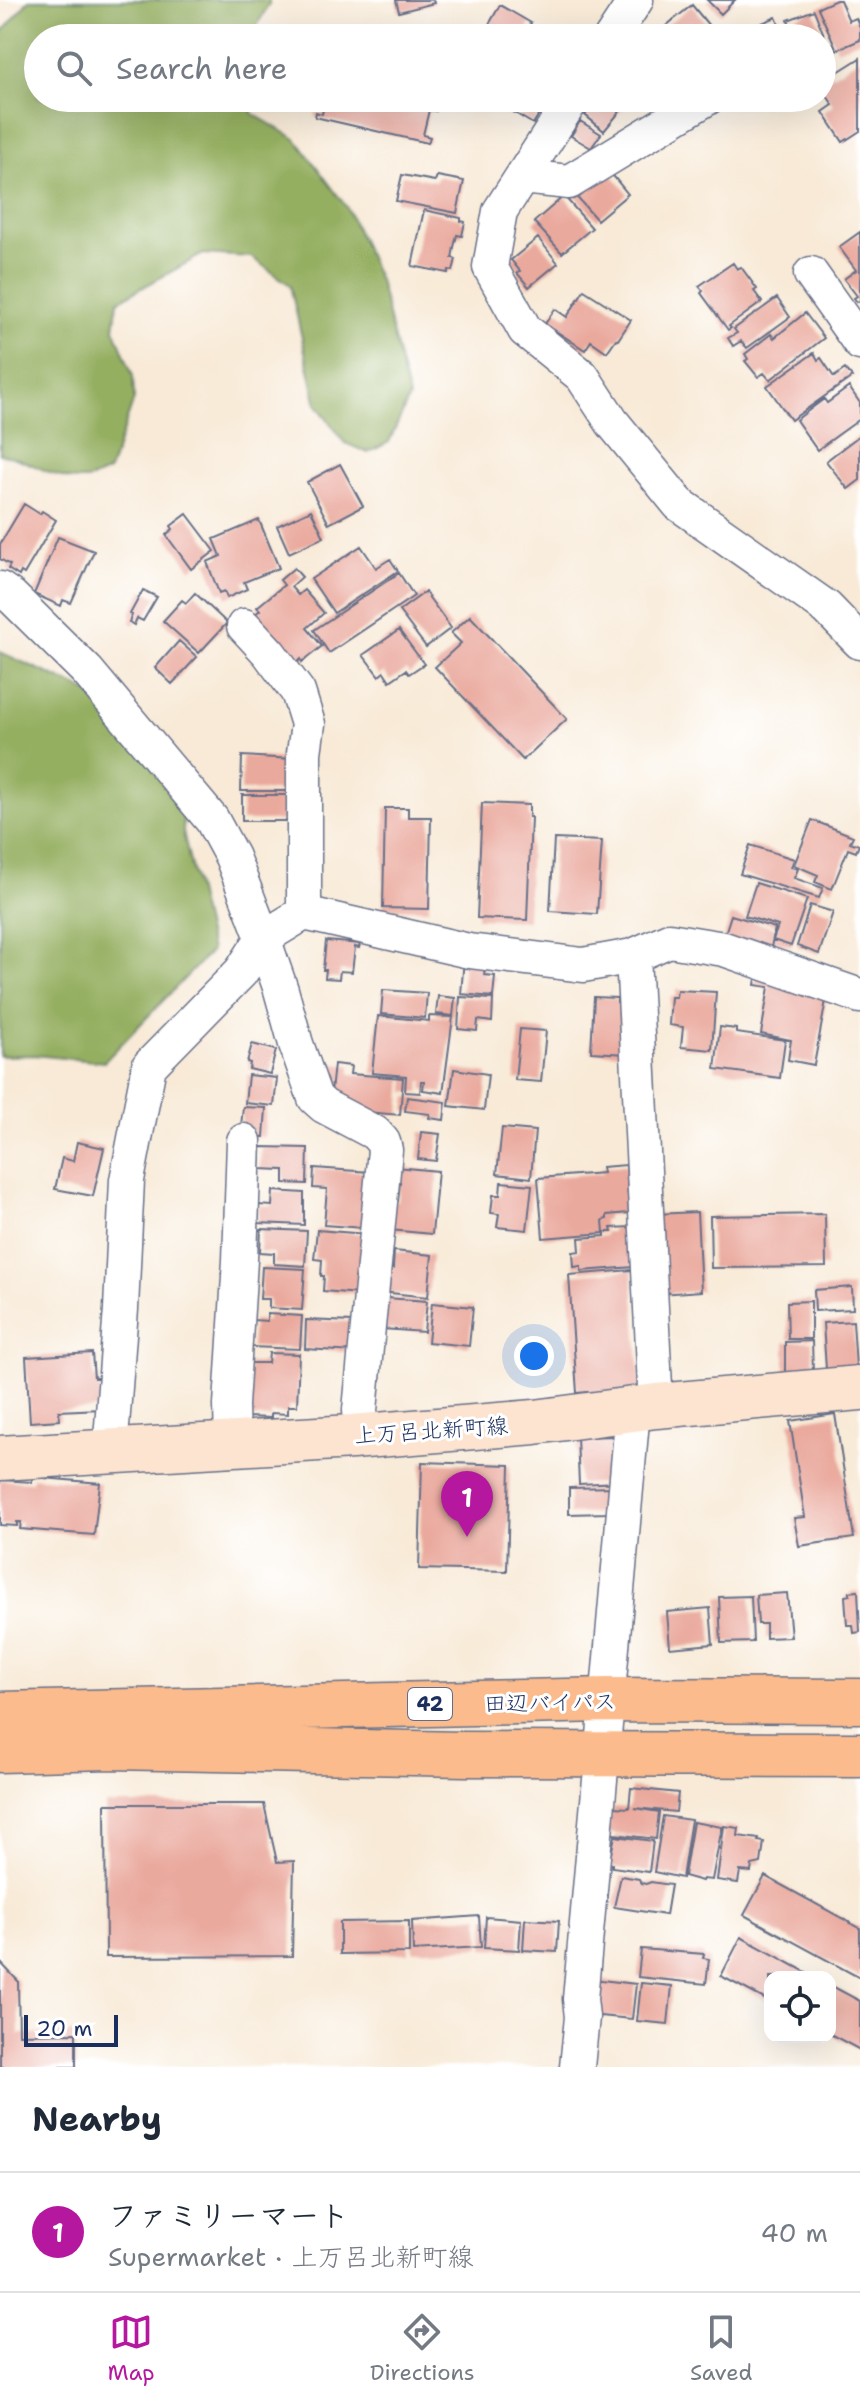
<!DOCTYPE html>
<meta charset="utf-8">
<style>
body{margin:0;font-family:"Shantell Sans","Klee One",sans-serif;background:#f6f6f7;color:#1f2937}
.controls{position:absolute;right:24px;bottom:24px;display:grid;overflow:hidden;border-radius:16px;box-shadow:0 8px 32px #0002}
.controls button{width:72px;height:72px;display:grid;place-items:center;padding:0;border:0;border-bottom:2px solid #e0e1e3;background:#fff;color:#1f2937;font:40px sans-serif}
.scale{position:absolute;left:24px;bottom:20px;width:94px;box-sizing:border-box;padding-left:8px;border:4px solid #1b2f5e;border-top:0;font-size:22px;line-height:28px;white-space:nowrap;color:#1b2f5e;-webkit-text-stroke:6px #fff;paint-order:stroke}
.you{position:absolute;left:534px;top:1356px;width:28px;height:28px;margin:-20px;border:6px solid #fff;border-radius:50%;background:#1a73e8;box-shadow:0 0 0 12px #1a73e833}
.badge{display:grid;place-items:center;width:52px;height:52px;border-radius:50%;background:#b5179e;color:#fff;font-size:26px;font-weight:700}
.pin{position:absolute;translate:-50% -66px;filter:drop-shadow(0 2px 4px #0008)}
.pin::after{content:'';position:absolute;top:42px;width:28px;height:24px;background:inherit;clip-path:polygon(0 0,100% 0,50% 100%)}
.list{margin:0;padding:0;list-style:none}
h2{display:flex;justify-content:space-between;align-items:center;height:104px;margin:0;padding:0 32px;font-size:34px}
h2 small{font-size:26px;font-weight:400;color:#747a83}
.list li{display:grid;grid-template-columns:52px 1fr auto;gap:24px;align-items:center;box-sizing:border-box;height:120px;padding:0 32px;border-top:2px solid #e0e1e3}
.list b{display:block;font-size:30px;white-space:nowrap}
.list p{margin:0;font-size:26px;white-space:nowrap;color:#747a83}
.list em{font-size:26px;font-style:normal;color:#747a83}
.icon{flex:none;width:44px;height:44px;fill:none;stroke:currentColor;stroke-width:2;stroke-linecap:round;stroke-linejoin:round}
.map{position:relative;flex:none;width:860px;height:2067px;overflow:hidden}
.search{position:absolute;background:#fff;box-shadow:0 8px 32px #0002;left:24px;right:24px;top:24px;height:88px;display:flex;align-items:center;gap:20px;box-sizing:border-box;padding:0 28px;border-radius:44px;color:#747a83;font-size:30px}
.sheet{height:224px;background:#fff}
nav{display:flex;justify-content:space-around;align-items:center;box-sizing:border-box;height:112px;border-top:2px solid #e0e1e3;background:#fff;font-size:22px;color:#747a83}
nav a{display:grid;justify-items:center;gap:4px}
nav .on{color:#b5179e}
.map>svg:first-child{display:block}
</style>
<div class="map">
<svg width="860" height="2067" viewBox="0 0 860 2067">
<rect width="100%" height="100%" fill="#fff"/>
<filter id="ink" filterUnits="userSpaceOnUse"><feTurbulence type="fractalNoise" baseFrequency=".0125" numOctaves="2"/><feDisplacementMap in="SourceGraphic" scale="16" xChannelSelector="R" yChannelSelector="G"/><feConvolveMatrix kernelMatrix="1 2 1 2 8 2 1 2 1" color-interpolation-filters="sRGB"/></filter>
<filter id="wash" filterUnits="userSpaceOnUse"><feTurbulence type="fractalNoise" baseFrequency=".006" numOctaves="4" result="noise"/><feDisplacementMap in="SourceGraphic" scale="32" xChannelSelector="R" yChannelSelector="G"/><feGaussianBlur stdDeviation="1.8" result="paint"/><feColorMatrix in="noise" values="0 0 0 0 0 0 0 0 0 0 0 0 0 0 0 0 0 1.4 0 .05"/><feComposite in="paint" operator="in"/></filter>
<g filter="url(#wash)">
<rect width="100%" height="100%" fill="#f8ead7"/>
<path fill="#94af61" stroke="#586f60" stroke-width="2" d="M29,0H269V4L250,38H38V98H245L253,114L296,139L347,208L379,280L409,398L389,442L368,453L345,443L317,405L290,285L251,257L203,254L118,301L114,328L133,376L134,399L109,471C102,474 93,479 86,480C55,482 29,458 0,454V35Z
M0,652L78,687L160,739L185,780L183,832L211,951L104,1062L34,1055L0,1056Z"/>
<g id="blocks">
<path fill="#eaa99d" d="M396,0H433L434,3L399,12Z
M707,0H735L721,14Z
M836,0H840L849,21L856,18L860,27V40L837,50L818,8Z
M500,5L531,23L527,28L544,38H504L487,28Z
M692,5L714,32L707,38H659L656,34Z
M814,10L828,45L822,47V38H796L788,20Z
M776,17L785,38H736L734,35Z
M860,58V131L843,142L823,112L833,105L822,88V82Z
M326,98H429L438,100L436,111L429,110L423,135L430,137L428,143L315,117L316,112L322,114Z
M490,98H549L533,124Z
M599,98H649L638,107L631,98L604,131L585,115Z
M580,121L601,134L591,148L571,136Z
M605,166L628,194L597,220L573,193Z
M402,175L435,181L437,176L464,181L457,213L396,201Z
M564,196L592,228L562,253L534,222Z
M424,210L461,218V221L465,222L462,236L457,235L454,247L452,258L456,259L453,271L449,270L448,273L412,266Z
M860,232V301L857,302L854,298L857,296L844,279L856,270L839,247Z
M538,238L558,263L529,287L517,273L520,271L511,260Z
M733,263L737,269L741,267L757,289L754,291L762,302L729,326L731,328L728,330L701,293L703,291L699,286Z
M584,290L631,320L618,340L616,339L607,352L591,341L585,350L545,324L555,309L567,317Z
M777,298L790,317L747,348L741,341L733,346L728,338L737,333L734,329Z
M805,313L824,338L770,380L764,373L758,377L745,361L748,359L745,354L771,334L774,338Z
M814,353L818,360L821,358L834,377L845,369L852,377L791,420L767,386Z
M849,387L860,403V419L817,450L796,420L824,399L827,403Z
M860,435V480L848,489L826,461Z
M340,464L363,506L329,524L307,482Z
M24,504L40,514L42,511L56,520L24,574L21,572L19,576L8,569L10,565L0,559V544Z
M311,510L324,537L289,553L277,526Z
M187,514L215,551L191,569L166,535L173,529L171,526Z
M259,520L279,568L244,582L247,589L227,598L224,591L219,593L207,562L221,556L214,539Z
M58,537L94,551L71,603L63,600L61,606L34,594Z
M361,546L376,568L390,559L398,571L334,613L311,579Z
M294,568L302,577L291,587L298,595L304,590L324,613L307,628L322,646L302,662L301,659L297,663L253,616L260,610L257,607L284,585L280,580Z
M399,573L414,596L329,653L314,630Z
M143,590L157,597L143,621L137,618L134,625L129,622L132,615L130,614Z
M425,592L451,628L426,647L399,611Z
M195,593L227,623L199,653L163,621L182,600L186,603Z
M470,616L567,719L523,760L435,667L461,643L451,633Z
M399,630L424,664L409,674L406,670L390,681L384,672L379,676L363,655Z
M179,641L197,657L172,684L155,668Z
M242,756L293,759L292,791H241Z
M242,795H296L295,821H242Z
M482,803L529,805V817H531L527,920L477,918Z
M385,808H408V817H431L429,909L383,908Z
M812,820L853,836L850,842L859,845L856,852L848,849L832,889L815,882L818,875L794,865Z
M554,839L602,841L597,914L550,911Z
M750,845L794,859L791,867L798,869L794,878L823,888L819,898L740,874Z
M756,883L807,899L791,946L773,940L778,926L745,916Z
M810,905L833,912L819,954L797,946Z
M731,915L775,928L769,957L722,943Z
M326,941L360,944L359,948L355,947L352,972L340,971L339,979L325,978L326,970H323Z
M464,959L485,967L484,975L495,976L493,997L461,994Z
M757,973L827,995L814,1065L788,1060L791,1040L761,1034L769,987L755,985Z
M383,990L427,993L425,1018L381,1014Z
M677,990L716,992L712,1050L681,1047L683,1027L669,1025L671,997H676Z
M438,996L455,998L453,1016L436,1014Z
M460,997L493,999L492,1022L478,1020L477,1031L458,1029Z
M594,997L617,998V1002L631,1003L628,1054L591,1052Z
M378,1016L429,1021V1016L453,1017L443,1093L423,1090L424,1081H421L420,1093L405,1092L406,1076L372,1073Z
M720,1027L736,1029V1033L785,1040L780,1078L715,1069Z
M520,1029L546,1031L541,1082L515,1080Z
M252,1044L276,1050L270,1074L249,1069L250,1063L247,1062Z
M334,1064L351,1066L350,1074L403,1078L400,1115L344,1110L330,1102Z
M454,1069L488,1074L484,1110L449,1106Z
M248,1075L277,1078L274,1106L245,1103Z
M407,1097L446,1102L444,1120L429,1118L430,1114L405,1111Z
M243,1107L266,1108L264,1137L240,1136Z
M502,1128L535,1131L531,1178L497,1174Z
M421,1132L440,1134L436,1161L418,1159Z
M77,1142L104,1148L93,1196L55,1189L62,1158L73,1161Z
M261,1147L308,1148L307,1184L284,1183V1170L260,1169Z
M626,1165L629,1213L607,1215V1219L603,1220L604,1233L543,1238L538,1178L603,1173L602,1167Z
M395,1167L438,1171L432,1234L390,1230L393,1200L398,1201L400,1182L393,1181Z
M314,1168L370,1172L364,1228L324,1225L327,1189L313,1188Z
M501,1182L532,1185L527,1230L497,1227L499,1214L491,1213L493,1195H500Z
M273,1191L304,1193V1225L258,1223L259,1205L272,1206Z
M697,1212L701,1291L660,1294L656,1214Z
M825,1214L826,1267L711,1268L710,1216Z
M632,1227L634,1267L581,1271V1266L574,1267L573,1252L580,1251L579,1238L605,1236V1232H612L611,1228Z
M261,1229L307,1231L305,1266L274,1264V1253L260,1252Z
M317,1230L366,1234L360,1294L323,1291L324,1276H321L322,1260L314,1259Z
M394,1251L432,1255L428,1297L381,1292L383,1268L393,1269Z
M262,1267L305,1269L302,1310L269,1308V1299H260Z
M632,1270L641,1388L587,1396V1392L577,1393L569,1275Z
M852,1287L853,1309L815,1311L814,1290Z
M386,1298L427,1301L424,1332L383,1329Z
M811,1301V1339H788L787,1302Z
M432,1303L473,1307L469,1346L428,1342Z
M267,1314L302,1316L300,1349L251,1347L253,1320L267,1321Z
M306,1320L353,1322L356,1352L305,1349Z
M853,1321L856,1367L826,1369L823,1323Z
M812,1341L813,1372H785V1342Z
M92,1353L94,1378H99L101,1409L59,1411L60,1420L30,1422L26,1357Z
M269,1353L299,1354L297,1406H288V1414L271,1413V1418L247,1417L249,1363H268Z
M835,1414L854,1538L799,1546L794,1518L805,1517L790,1421Z
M618,1436L620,1482L579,1484L577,1437Z
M422,1462L510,1465L507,1571L419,1569Z
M32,1477L100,1483L94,1535L20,1529L21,1522H17V1526L0,1525V1480L32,1482Z
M618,1487V1507H607V1513L569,1514V1488Z
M858,1591L860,1632L854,1633L853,1625H847L845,1596L850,1595V1592Z
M787,1593L791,1637L766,1638V1624H758L756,1595Z
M751,1596L753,1642L721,1643L719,1597Z
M710,1608L713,1644L670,1648L667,1612Z
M631,1788L678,1793L676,1812L634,1808L659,1812L656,1839L605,1833L614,1807L629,1808Z
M105,1804H264L277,1862L294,1861L292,1956L106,1957Z
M663,1816L691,1820L682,1878L654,1872Z
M693,1822L722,1827L712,1880L703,1879L702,1881L684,1876Z
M724,1826L739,1828L738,1836L759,1839L758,1841L764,1842L761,1863L752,1865L751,1872L740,1871L738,1883L717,1880Z
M615,1836L653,1841L649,1872L612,1867V1864L609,1863Z
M621,1876L639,1879L641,1883L646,1884L651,1882L671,1885L666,1915L614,1907Z
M765,1876L860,1928V1978L744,1915Z
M479,1916L481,1947L413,1951L412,1921Z
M486,1917L521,1920L519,1950L484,1948Z
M525,1919L559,1921L557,1952L523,1950Z
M409,1921V1953L340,1954V1922Z
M741,1937L815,1977H770V2002L721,1976Z
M641,1949L704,1954L703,1958L709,1959L706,1984L638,1977Z
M0,1962L18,1981L19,2034L76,2033V2067H0Z
M592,1979L636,1984L632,2019L589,2015Z
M641,1983L672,1986L668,2024L637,2021Z
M830,1985L860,2001V2050L830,2034Z"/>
</g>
</g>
<g filter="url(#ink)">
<use href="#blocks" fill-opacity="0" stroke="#687088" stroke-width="2"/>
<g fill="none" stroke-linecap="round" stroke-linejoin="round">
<g stroke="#687088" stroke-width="37">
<path id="street" d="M611,38L636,0
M573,98L500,211L490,267L525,330L582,376L612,422L679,504L827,608L860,642
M522,177L569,182L707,98
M811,274L860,343
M0,589L12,597L87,671L212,820L232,857L263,938L281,990L296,1044L315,1098L324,1106L375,1133L383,1142L385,1150L360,1410L362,1436
M244,626L269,653L298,692L308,724L304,753V913
M633,956L656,1406
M232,1444L231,1405L240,1260L244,1141
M110,1452L121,1309L127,1180L149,1066L241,972L263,938L304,913L469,951L583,965L633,956L669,940L724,949L860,996
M577,2067L582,2017L580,1999C597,1802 617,1606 633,1409"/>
</g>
<g stroke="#687088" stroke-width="47">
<path id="secondary" d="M0,1458L352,1437L535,1422L656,1406L860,1388"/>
</g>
<g stroke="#687088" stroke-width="47">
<path id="highway" d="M0,1714L608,1700L860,1701
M0,1750L109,1747L465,1754L860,1755"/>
</g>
<use href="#street" stroke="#fff" stroke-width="34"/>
<use href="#secondary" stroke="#fde4d1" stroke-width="44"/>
<use href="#highway" stroke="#fbbb8c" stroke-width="44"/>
</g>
</g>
<g text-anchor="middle" stroke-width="6" stroke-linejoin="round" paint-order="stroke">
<rect fill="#fff" stroke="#5f6d8e" stroke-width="2" x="408" y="1688" width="44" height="32" rx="6"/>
<g font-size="20" font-weight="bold" fill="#1b2f5e">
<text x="430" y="1711">42</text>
</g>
<g font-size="22" fill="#1b2f5e" stroke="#fff">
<text transform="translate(431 1430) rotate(-4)" y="8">上万呂北新町線</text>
<text transform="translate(550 1702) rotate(-1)" y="8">田辺バイパス</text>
</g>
</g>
</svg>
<div class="controls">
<button><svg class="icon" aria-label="locate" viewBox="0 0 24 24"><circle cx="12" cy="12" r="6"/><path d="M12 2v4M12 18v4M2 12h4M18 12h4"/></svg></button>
</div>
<div class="scale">20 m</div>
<div class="you"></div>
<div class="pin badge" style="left:467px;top:1537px">1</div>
<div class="search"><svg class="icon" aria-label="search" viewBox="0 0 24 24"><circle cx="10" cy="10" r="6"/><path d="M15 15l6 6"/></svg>Search here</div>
</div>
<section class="sheet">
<h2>Nearby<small></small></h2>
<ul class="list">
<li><span class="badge">1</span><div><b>ファミリーマート</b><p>Supermarket · 上万呂北新町線</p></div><em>40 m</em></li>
</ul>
</section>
<nav>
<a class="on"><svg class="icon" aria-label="map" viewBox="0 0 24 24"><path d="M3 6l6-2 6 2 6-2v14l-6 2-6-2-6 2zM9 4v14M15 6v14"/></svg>Map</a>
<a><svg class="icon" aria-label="directions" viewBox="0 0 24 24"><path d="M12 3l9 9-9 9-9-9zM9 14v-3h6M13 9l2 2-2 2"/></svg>Directions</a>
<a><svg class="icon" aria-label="saved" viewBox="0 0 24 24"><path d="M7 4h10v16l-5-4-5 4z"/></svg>Saved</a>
</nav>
